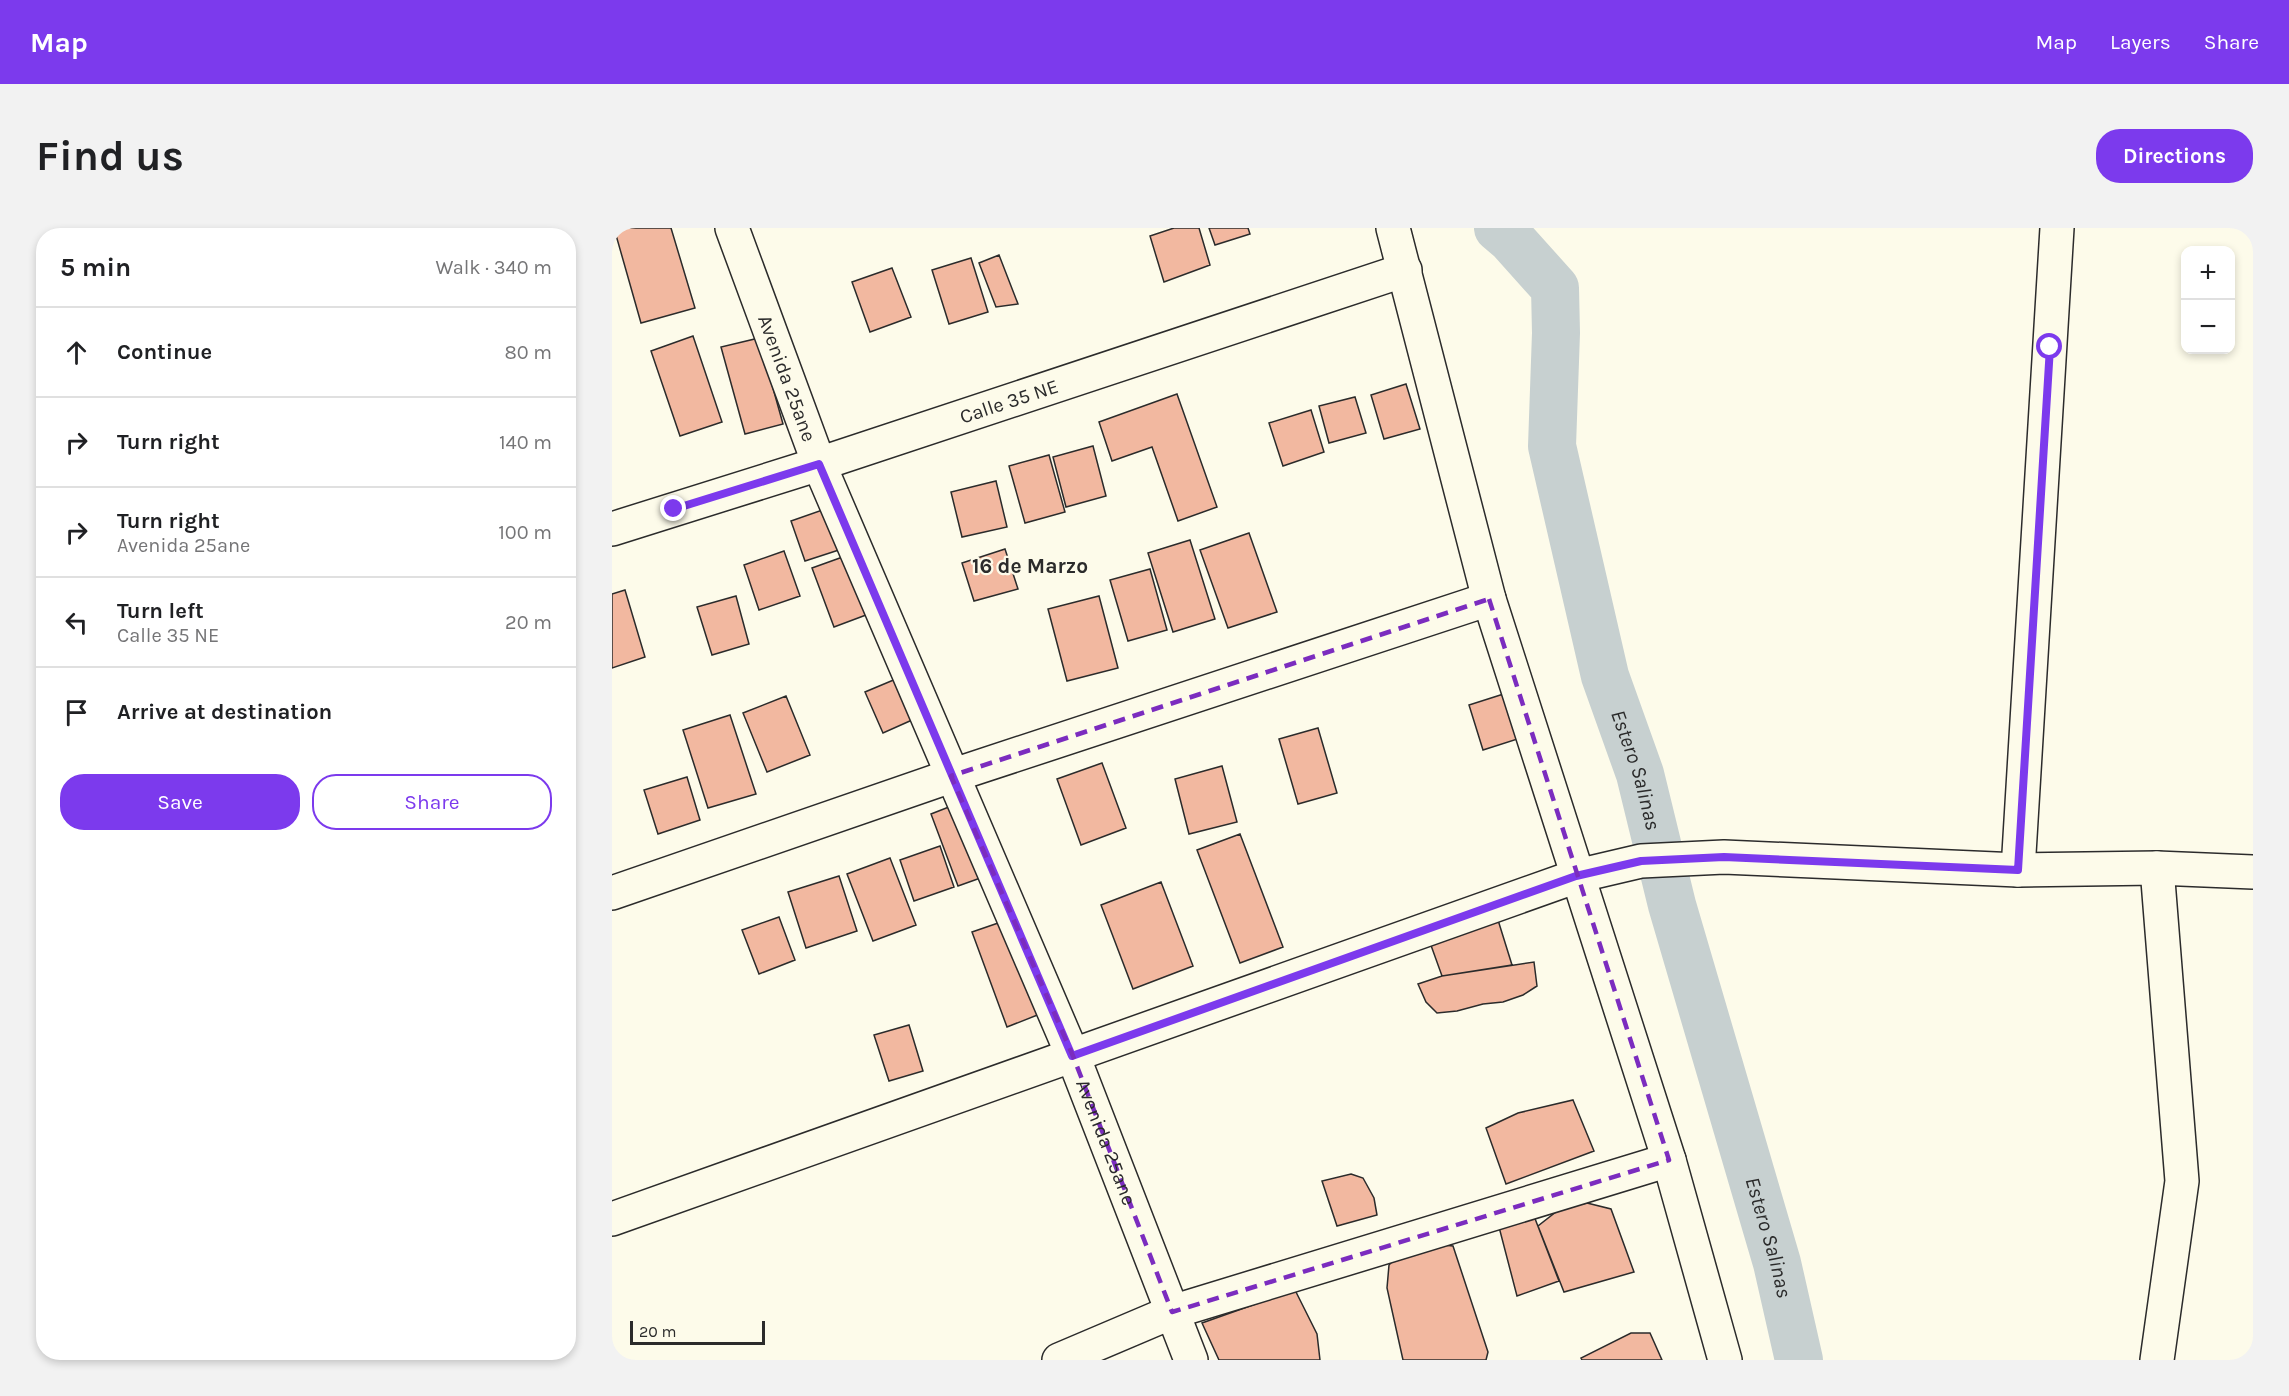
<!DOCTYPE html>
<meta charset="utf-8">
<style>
body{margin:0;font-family:Karla,sans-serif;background:#f2f2f2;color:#202124}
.controls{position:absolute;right:18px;top:18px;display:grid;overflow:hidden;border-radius:12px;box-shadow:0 3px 9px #0003}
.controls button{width:54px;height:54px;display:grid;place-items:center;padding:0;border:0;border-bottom:2px solid #e0e0e0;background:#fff;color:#202124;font:30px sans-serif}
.scale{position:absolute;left:18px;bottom:15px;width:135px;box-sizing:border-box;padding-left:6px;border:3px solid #2b2b2b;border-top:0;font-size:16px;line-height:21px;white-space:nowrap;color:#2b2b2b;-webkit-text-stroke:4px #fdfbea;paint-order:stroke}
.stop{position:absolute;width:18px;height:18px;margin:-14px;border:4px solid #7c3aed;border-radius:50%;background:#fff}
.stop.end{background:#7c3aed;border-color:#fff;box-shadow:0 2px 6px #0008}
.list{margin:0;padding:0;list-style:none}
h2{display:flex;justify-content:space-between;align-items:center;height:78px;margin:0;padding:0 24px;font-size:26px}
h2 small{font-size:20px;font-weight:400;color:#757577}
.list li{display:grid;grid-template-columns:39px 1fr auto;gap:18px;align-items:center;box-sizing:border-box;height:90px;padding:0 24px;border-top:2px solid #e0e0e0}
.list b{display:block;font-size:22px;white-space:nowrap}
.list p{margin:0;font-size:20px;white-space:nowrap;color:#757577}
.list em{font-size:20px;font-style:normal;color:#757577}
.actions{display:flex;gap:12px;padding:18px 24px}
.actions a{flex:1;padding:14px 0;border:2px solid #7c3aed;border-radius:24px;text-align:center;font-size:21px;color:#7c3aed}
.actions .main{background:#7c3aed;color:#fff}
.icon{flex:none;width:33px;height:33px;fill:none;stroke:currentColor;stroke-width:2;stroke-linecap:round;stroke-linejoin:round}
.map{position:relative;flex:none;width:1641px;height:1132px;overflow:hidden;border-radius:24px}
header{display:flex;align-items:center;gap:36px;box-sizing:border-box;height:84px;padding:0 30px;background:#7c3aed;color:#fff}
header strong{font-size:28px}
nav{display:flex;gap:33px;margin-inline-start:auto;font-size:21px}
.intro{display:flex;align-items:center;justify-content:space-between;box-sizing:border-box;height:144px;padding:0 36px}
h1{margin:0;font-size:42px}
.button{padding:15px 27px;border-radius:24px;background:#7c3aed;color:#fff;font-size:21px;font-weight:700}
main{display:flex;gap:36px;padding:0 36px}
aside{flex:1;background:#fff;border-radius:24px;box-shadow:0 3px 9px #0003}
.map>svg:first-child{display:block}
</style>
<header>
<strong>Map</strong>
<nav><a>Map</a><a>Layers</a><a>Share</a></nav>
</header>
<div class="intro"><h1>Find us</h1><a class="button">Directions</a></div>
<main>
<aside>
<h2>5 min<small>Walk · 340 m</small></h2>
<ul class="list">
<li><svg class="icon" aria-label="ahead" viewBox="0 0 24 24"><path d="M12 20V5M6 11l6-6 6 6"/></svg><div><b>Continue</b></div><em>80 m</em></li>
<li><svg class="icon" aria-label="right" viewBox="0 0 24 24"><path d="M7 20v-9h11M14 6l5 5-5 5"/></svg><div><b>Turn right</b></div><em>140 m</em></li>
<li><svg class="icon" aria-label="right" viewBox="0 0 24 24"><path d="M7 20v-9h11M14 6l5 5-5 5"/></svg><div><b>Turn right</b><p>Avenida 25ane</p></div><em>100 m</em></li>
<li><svg class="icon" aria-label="left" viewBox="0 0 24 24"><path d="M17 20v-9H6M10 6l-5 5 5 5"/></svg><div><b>Turn left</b><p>Calle 35 NE</p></div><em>20 m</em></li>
<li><svg class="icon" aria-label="arrive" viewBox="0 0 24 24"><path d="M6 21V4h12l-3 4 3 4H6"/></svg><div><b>Arrive at destination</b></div></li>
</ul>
<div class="actions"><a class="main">Save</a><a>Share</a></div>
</aside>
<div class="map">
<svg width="1641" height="1132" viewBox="0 0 1641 1132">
<rect width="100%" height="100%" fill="#fdfbea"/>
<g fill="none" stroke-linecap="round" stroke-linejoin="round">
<path stroke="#c7d0d0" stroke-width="48" id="s1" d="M886,0L899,11L943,60L944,105L940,218L993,448L1028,546L1060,677L1165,1035L1187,1132"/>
</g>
<path fill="#f2b8a0" stroke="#2b2b2b" stroke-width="1.5" d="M2,0H59L83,80L29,95Z
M562,0H587L598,37L552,54L538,8Z
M597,0H636L638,6L603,17Z
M387,27L406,76L384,79L367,35Z
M359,30L376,84L337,96L320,42Z
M280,40L299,89L258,104L240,54Z
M81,108L110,194L68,208L39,123Z
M147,110L171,196L133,206L109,119Z
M794,156L808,201L772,211L759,167Z
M565,166L605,279L566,293L540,219L500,233L487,194Z
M743,169L754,205L717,215L707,178Z
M699,182L712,224L671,238L657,195Z
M481,218L494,268L454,279L441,229Z
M437,227L453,284L413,295L397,238Z
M384,253L395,299L350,309L339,264Z
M219,279L233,320L193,333L179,293Z
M637,305L665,384L616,400L588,322Z
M578,312L603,391L561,404L536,325Z
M393,321L406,361L362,373L350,335Z
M172,323L188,368L147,382L132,337Z
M239,326L262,384L222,399L200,340Z
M538,341L555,402L516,413L498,352Z
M13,362L33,429L0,440V366Z
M124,368L137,416L100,427L85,379Z
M487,368L506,440L455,453L436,381Z
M291,448L309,488L271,505L253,464Z
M901,463L915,508L871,522L857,477Z
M174,468L198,527L155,544L131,485Z
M118,487L144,566L96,580L71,502Z
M706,500L725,565L686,576L667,511Z
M490,535L514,600L469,617L445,551Z
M610,538L625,594L577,606L563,551Z
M75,549L88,592L46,606L32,562Z
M347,575L374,648L346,658L319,586Z
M628,606L671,719L628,735L585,622Z
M328,618L342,659L302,673L288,632Z
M278,630L304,697L261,713L235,646Z
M227,648L245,703L194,720L176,664Z
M549,654L581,738L521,761L489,677Z
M167,689L183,732L147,746L130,702Z
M886,692L900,737L830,748L816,709Z
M392,693L428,786L395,799L360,704Z
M922,734L925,758L911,767L891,774L871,776L845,783L825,785L814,774L806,756L830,748Z
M297,797L311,843L277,853L262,807Z
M961,872L982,923L894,956L874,900L906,885Z
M739,946L751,950L762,970L765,987L725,998L710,953Z
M975,975L999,981L1022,1044L952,1064L926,998L949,980Z
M922,988L947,1053L905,1068L887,999Z
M822,1016L841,1018L876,1124L874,1132H791L775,1060L777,1037L789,1024Z
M683,1062L705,1106L708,1132H607L590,1095Z
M1019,1105H1038L1050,1132H970L969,1130Z"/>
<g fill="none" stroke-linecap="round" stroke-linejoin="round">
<g stroke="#2b2b2b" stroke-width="36">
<g id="minor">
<path id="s2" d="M120,0L207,236L461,828L579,1132"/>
<path id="s3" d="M0,301L207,236L793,42"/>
<path d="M1545,640L1570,953L1545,1132"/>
<path d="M1406,642L1445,0"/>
<path d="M0,665L339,548L877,371"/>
<path d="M0,991L965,648L1029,633L1112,629L1406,642L1545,640L1641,644"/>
<path d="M447,1132L560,1084L1057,932"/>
</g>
</g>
<g stroke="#2b2b2b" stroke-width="36">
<path id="tertiary" d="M781,0L877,371L1057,932L1113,1132"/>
</g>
<use href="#minor" stroke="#fdfbea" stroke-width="33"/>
<use href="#tertiary" stroke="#fdfbea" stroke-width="33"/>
</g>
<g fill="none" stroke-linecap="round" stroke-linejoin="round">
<path stroke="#7c3aed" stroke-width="8" d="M62,281L207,236L460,828L964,648L1029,633L1112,629L1406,642L1438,119"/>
</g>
<path fill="none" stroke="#7b2cbf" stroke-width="4.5" stroke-dasharray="12 8" stroke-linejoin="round" d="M877,371L1057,932L560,1084L461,828L339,548Z"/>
<g text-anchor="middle" stroke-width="4.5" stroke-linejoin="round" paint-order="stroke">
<g font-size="20" fill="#2b2b2b" stroke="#fdfbea">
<text dy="7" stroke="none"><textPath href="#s2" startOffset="160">Avenida 25ane</textPath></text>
<text dy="7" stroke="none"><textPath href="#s3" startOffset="417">Calle 35 NE</textPath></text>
<text dy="7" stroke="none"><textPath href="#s2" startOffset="988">Avenida 25ane</textPath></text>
</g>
<g font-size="21" font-weight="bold" fill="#2b2b2b" stroke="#fdfbea">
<text x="418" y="345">16 de Marzo</text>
</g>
<g font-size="21" font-style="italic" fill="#2b2b2b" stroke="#fdfbea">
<text dy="7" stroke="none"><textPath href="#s1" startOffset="576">Estero Salinas</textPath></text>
<text dy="7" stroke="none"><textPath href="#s1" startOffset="1062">Estero Salinas</textPath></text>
</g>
</g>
</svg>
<div class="controls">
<button>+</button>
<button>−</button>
</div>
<div class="scale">20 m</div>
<div class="stop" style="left:1438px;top:119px"></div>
<div class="stop end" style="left:62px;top:281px"></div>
</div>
</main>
